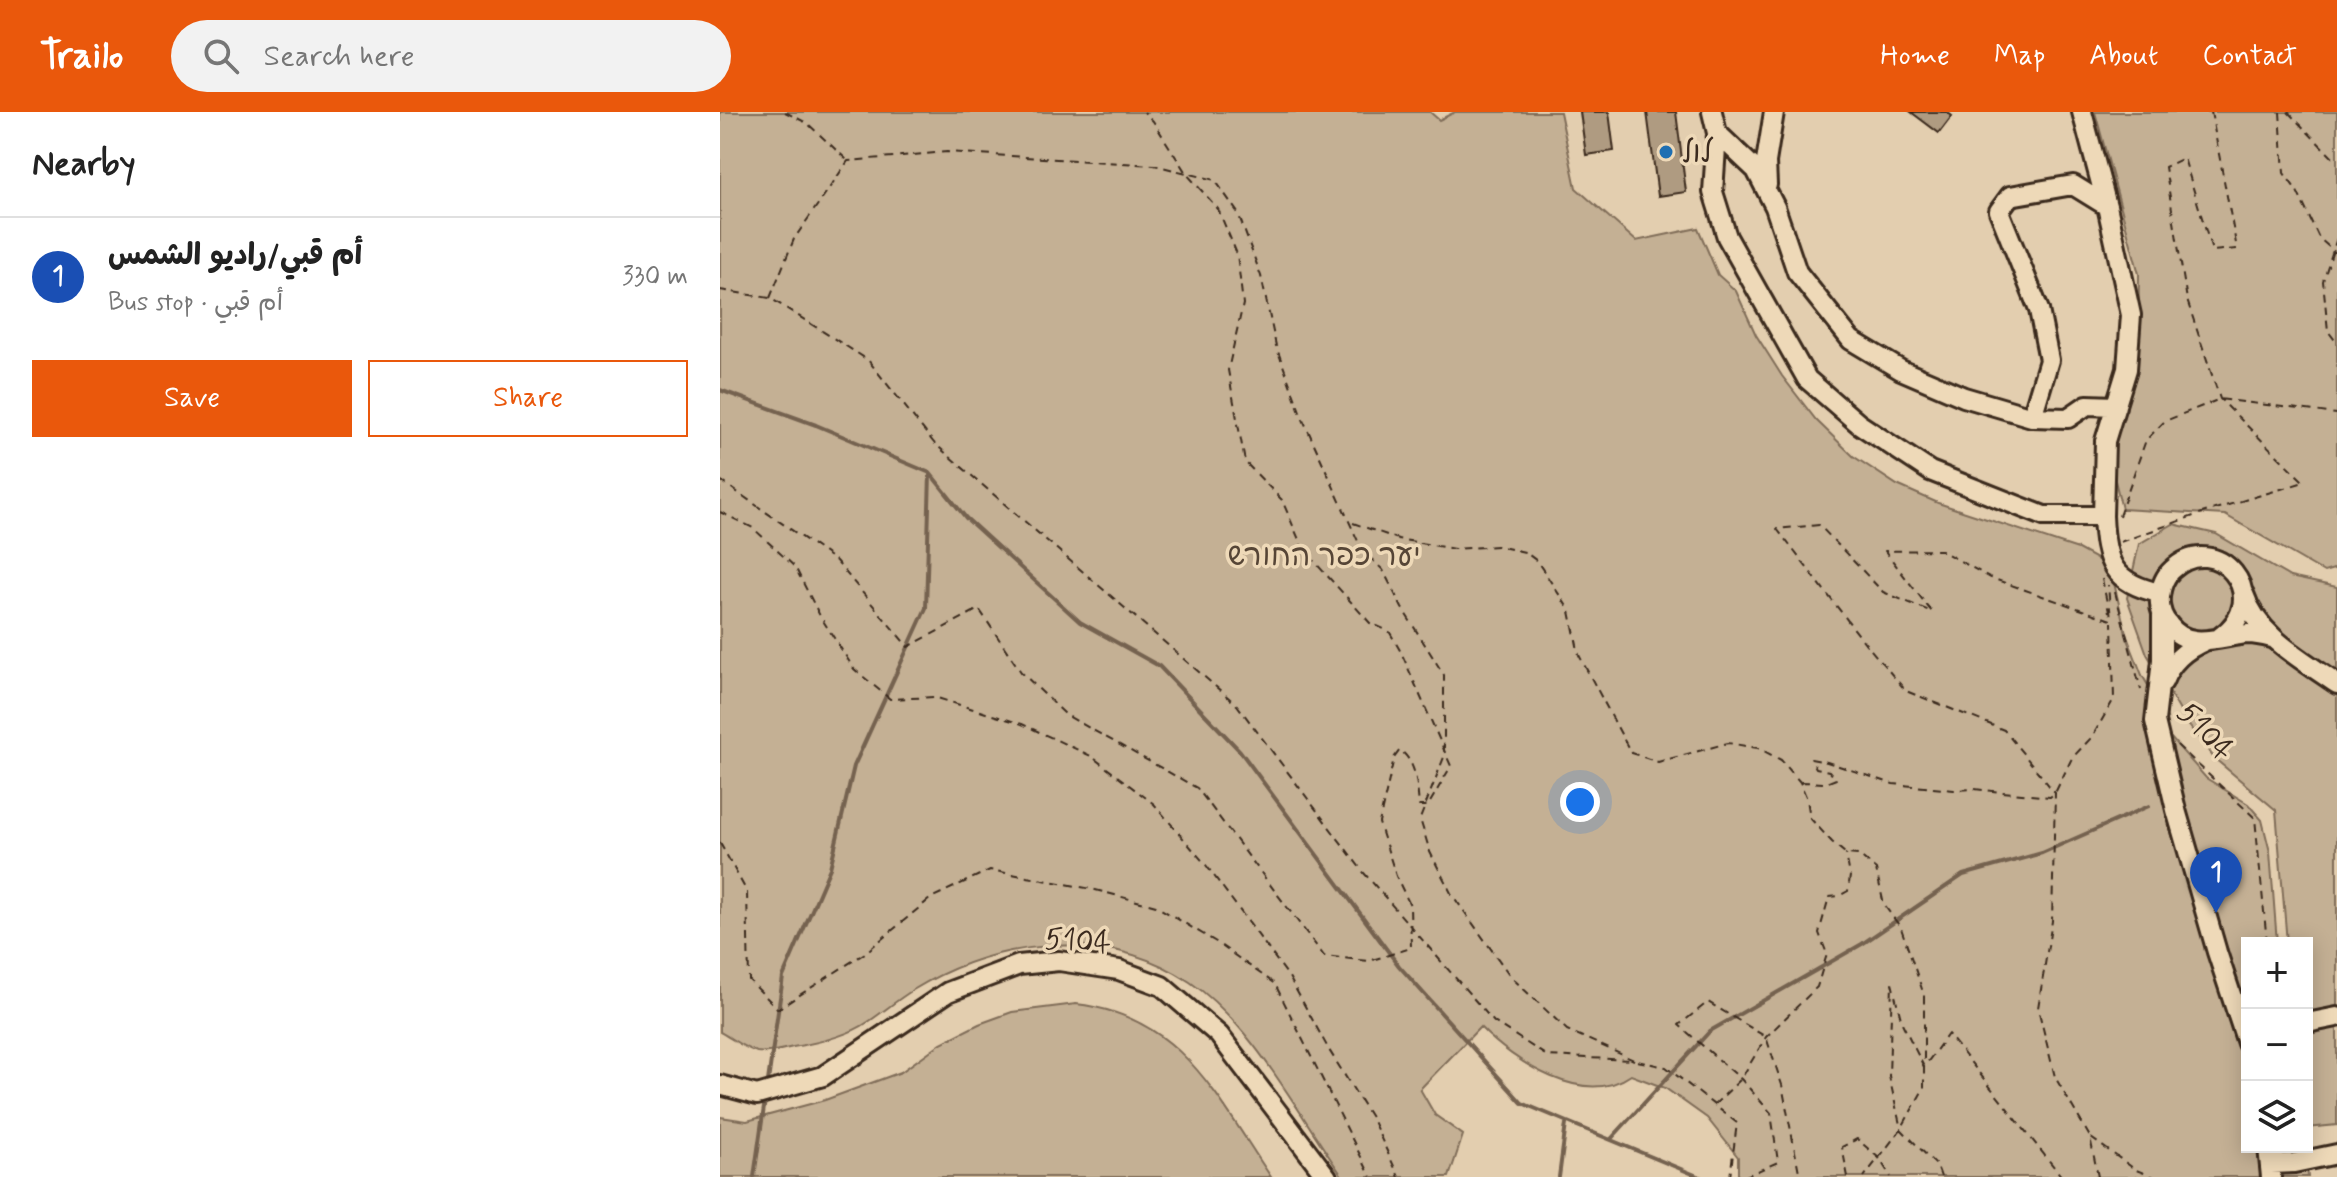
<!DOCTYPE html>
<meta charset="utf-8">
<style>
body{margin:0;font-family:Mynerve,"Playpen Sans Arabic","Playpen Sans Hebrew",sans-serif;background:#f2f2f2;color:#222}
.controls{position:absolute;right:24px;bottom:24px;display:grid;overflow:hidden;border-radius:0px;box-shadow:0 4px 20px #0003}
.controls button{width:72px;height:72px;display:grid;place-items:center;padding:0;border:0;border-bottom:2px solid #e0e0e0;background:#fff;color:#222;font:40px sans-serif}
.you{position:absolute;left:860px;top:690px;width:28px;height:28px;margin:-20px;border:6px solid #fff;border-radius:50%;background:#1a73e8;box-shadow:0 0 0 12px #1a73e833}
.badge{display:grid;place-items:center;width:52px;height:52px;border-radius:50%;background:#ea580c;color:#fff;font-size:26px;font-weight:700}
.pin{position:absolute;translate:-50% -66px;filter:drop-shadow(0 2px 4px #0008)}
.pin::after{content:'';position:absolute;top:42px;width:28px;height:24px;background:inherit;clip-path:polygon(0 0,100% 0,50% 100%)}
.list{margin:0;padding:0;list-style:none}
h2{display:flex;justify-content:space-between;align-items:center;height:104px;margin:0;padding:0 32px;font-size:34px}
h2 small{font-size:26px;font-weight:400;color:#767676}
.list li{display:grid;grid-template-columns:52px 1fr auto;gap:24px;align-items:center;box-sizing:border-box;height:120px;padding:0 32px;border-top:2px solid #e0e0e0}
.list b{display:block;font-size:30px;white-space:nowrap}
.list p{margin:0;font-size:26px;white-space:nowrap;color:#767676}
.list em{font-size:26px;font-style:normal;color:#767676}
.actions{display:flex;gap:16px;padding:24px 32px}
.actions a{flex:1;padding:18px 0;border:2px solid #ea580c;border-radius:0px;text-align:center;font-size:28px;color:#ea580c}
.actions .main{background:#ea580c;color:#fff}
.icon{flex:none;width:44px;height:44px;fill:none;stroke:currentColor;stroke-width:2;stroke-linecap:round;stroke-linejoin:round}
.map{position:relative;flex:none;width:1617px;height:1065px;overflow:hidden}
header{display:flex;align-items:center;gap:48px;box-sizing:border-box;height:112px;padding:0 40px;background:#ea580c;color:#fff}
header strong{font-size:38px}
nav{display:flex;gap:44px;margin-inline-start:auto;font-size:28px}
.search{width:560px;height:72px;background:#f2f2f2;display:flex;align-items:center;gap:20px;box-sizing:border-box;padding:0 28px;border-radius:44px;color:#767676;font-size:30px}
main{display:flex}
aside{flex:1;background:#fff}
.map>svg:first-child{display:block}
</style>
<header>
<strong>Trailo</strong>
<div class="search"><svg class="icon" aria-label="search" viewBox="0 0 24 24"><circle cx="10" cy="10" r="6"/><path d="M15 15l6 6"/></svg>Search here</div>
<nav><a>Home</a><a>Map</a><a>About</a><a>Contact</a></nav>
</header>
<main>
<aside>
<h2>Nearby<small></small></h2>
<ul class="list">
<li><span class="badge" style="background:#1a4fb4">1</span><div><b>أم قبي/راديو الشمس</b><p>Bus stop · أم قبي</p></div><em>330 m</em></li>
</ul>
<div class="actions"><a class="main">Save</a><a>Share</a></div>
</aside>
<div class="map">
<svg width="1617" height="1065" viewBox="0 0 1617 1065">
<rect width="100%" height="100%" fill="#e3ceaf"/>
<filter id="ink" filterUnits="userSpaceOnUse"><feTurbulence type="fractalNoise" baseFrequency=".0125" numOctaves="2"/><feDisplacementMap in="SourceGraphic" scale="16" xChannelSelector="R" yChannelSelector="G"/><feConvolveMatrix kernelMatrix="1 2 1 2 8 2 1 2 1" color-interpolation-filters="sRGB"/></filter>
<g filter="url(#ink)">
<path fill="#c4b094" stroke="#806d59" stroke-width="2" d="M0,0H710L719,8L735,0H840L856,76L916,129L978,116L998,163L1016,179L1036,223L1062,264L1096,308L1133,344L1177,373L1218,391L1358,437L1380,449L1394,471L1406,522L1422,563L1447,606L1436,609L1486,666L1528,692L1542,708L1550,740L1557,831H1527V1035H1585L1588,1065H1018V1045L987,1006L945,976L911,963C864,996 794,950 760,915L700,977L715,1003L743,1023L729,1065H623C579,1003 533,913 470,870C386,813 275,828 193,878C177,888 163,900 148,910C128,924 97,931 73,935C63,937 47,942 37,940C25,937 11,926 0,920Z
M1375,0H1617V456L1604,460L1505,403L1402,397L1389,344L1406,297L1418,241L1419,162Z
M1453,412L1496,422L1570,465L1617,475V1013L1587,1016V831H1567L1556,698L1494,646L1467,611L1427,542L1407,486L1419,432Z
M356,892C462,904 497,986 551,1065H0V1005L27,1009L105,988L181,960L221,931L259,912L292,900Z"/>
<g fill="none" stroke-linecap="round" stroke-linejoin="round">
<path stroke="#756250" stroke-width="4" d="M0,278L96,313L210,361L246,406L360,510L439,554L520,639L679,854L802,991L980,1065
M47,976L63,865L110,756L134,654L206,496L210,362
M891,1027L990,919L1142,832L1243,763L1322,741L1429,694
M34,1065L45,988
M839,1065L846,1012"/>
</g>
<path fill="#af9b81" stroke="#3b2a1e" stroke-width="2" d="M860,0H889L894,39L866,43Z
M927,0H956L966,80L938,84Z
M1191,0H1227L1232,4L1219,21Z"/>
<g fill="none" stroke-linecap="round" stroke-linejoin="round">
<g stroke="#3b2a1e" stroke-width="24">
<path id="minor" d="M992,0L997,21L993,80L1007,125L1087,267L1139,312L1210,359L1324,404H1383C1385,450 1392,471 1440,481
M1362,0L1387,94
M997,21L1036,58L1055,95L1077,160L1131,228L1181,258L1244,285L1312,305
M1047,73L1046,50L1054,0
M1383,404L1385,329L1407,257L1411,203L1387,94L1353,73L1290,84L1279,99L1319,198L1329,248L1312,305L1348,306L1367,293L1396,294
M1524,482C1538,525 1582,547 1617,572
M1442,504V548L1435,609L1456,698L1497,840L1527,931
M1500,525C1557,485 1495,416 1452,458C1444,465 1441,474 1440,485C1439,495 1442,505 1449,513C1469,540 1501,524 1528,522C1536,522 1544,524 1552,526
M1443,570C1451,549 1466,537 1485,529
M1587,911L1617,905
M0,973L37,983L103,964L228,880L299,853L339,849L399,858L442,874L499,923L607,1065
M1548,1035L1551,1065
M1551,1052L1574,1051L1617,1042"/>
</g>
<path stroke="#3b2a1e" stroke-width="2" stroke-dasharray="8 6" stroke-linecap="butt" d="M65,0L87,11L127,48
M1560,0L1564,61L1577,79L1599,126L1617,142
M1568,0L1617,50
M1617,126L1603,169L1608,219L1617,231
M0,178L50,186L148,248L214,331L517,593L644,761L774,910L827,944L911,948
M50,186L74,127L128,49L227,40L434,53L495,68L518,101L541,164L556,234L582,305L642,438L663,458L682,496L724,563V645L700,707L710,740L731,781L791,865L847,918L916,949
M0,368L116,449L188,535L259,497L301,560L346,603L477,676L604,844L649,849L691,836L690,793L676,764L659,711L674,646L680,638C697,651 697,674 699,694H708L731,654L681,540L669,519L650,511L583,437L562,388L525,350L508,258L523,192L517,142L498,97L466,61L433,9L424,0
M0,400L33,416L75,455L100,504L134,557L170,587L214,585L302,612L371,644L434,692L486,753L569,865L609,938L652,1007L679,1065
M1399,404L1426,328L1445,309L1500,287L1617,302
M633,411L678,427L734,437L777,434L805,440L817,449L850,499L859,543L911,641L938,650L1008,631L1038,636L1061,648L1080,670L1087,687L1090,706L1112,730L1126,742L1139,743L1156,757L1164,793L1181,816L1204,883V976L1181,1017L1144,1065
M1400,430L1482,401L1584,370L1500,287L1467,188L1445,55L1464,46L1492,139L1517,137L1491,0
M1382,467L1389,500
M1395,480L1421,578
M1457,633L1535,706L1547,831
M1081,670L1106,671L1116,667L1109,659L1096,656L1091,647L1107,650L1173,672L1234,678L1254,677L1330,685L1335,681L1352,646L1372,625L1394,587L1392,510
M0,731L27,780L29,868L58,897L145,841L211,786L270,758L372,777L436,794L496,830L555,872L651,1065
M917,949L946,955L1017,1011L1010,1065
M994,993L1021,967L1046,925L1097,875L1107,842L1099,821L1109,785L1119,784L1128,779L1130,764L1126,742
M1371,1026L1416,1058L1434,1065
M1024,1065L1058,1050L1051,1001L1021,967L959,913L988,890L1046,925L1062,973L1080,1065
M1128,1065L1122,1035L1137,1027L1159,1046L1171,1065
M1221,1065L1217,1054L1181,1017L1169,964L1172,871L1182,911L1204,955L1228,922L1342,1065
M1378,1065L1370,1025L1335,965L1318,896L1332,809L1335,681L1284,618L1186,579L1145,531L1057,417L1099,413L1163,480L1212,500L1165,439L1220,438L1271,466L1391,508L1388,473"/>
<use href="#minor" stroke="#eed9b8" stroke-width="18"/>
</g>
</g>
<circle fill="#1f6fb2" stroke="#eed9b8" stroke-width="3" cx="946" cy="40" r="8"/>
<g text-anchor="middle" stroke-width="7" stroke-linejoin="round" paint-order="stroke">
<g font-size="30" fill="#3b2a1e" stroke="#eed9b8" text-anchor="start">
<text x="962" y="50">לול</text>
</g>
<g font-size="30" fill="#564536" stroke="#eed9b8">
<text x="604" y="453">יער כפר החורש</text>
</g>
<g font-size="30" fill="#3b2a1e" stroke="#eed9b8">
<text transform="translate(1486 619) rotate(47)" y="10">5104</text>
<text transform="translate(358 828) rotate(4)" y="10">5104</text>
</g>
</g>
</svg>
<div class="controls">
<button>+</button>
<button>−</button>
<button><svg class="icon" aria-label="layers" viewBox="0 0 24 24"><path d="M12 4l9 5-9 5-9-5zM3 14l9 5 9-5"/></svg></button>
</div>
<div class="you"></div>
<div class="pin badge" style="left:1496px;top:801px;background:#1a4fb4">1</div>
</div>
</main>
